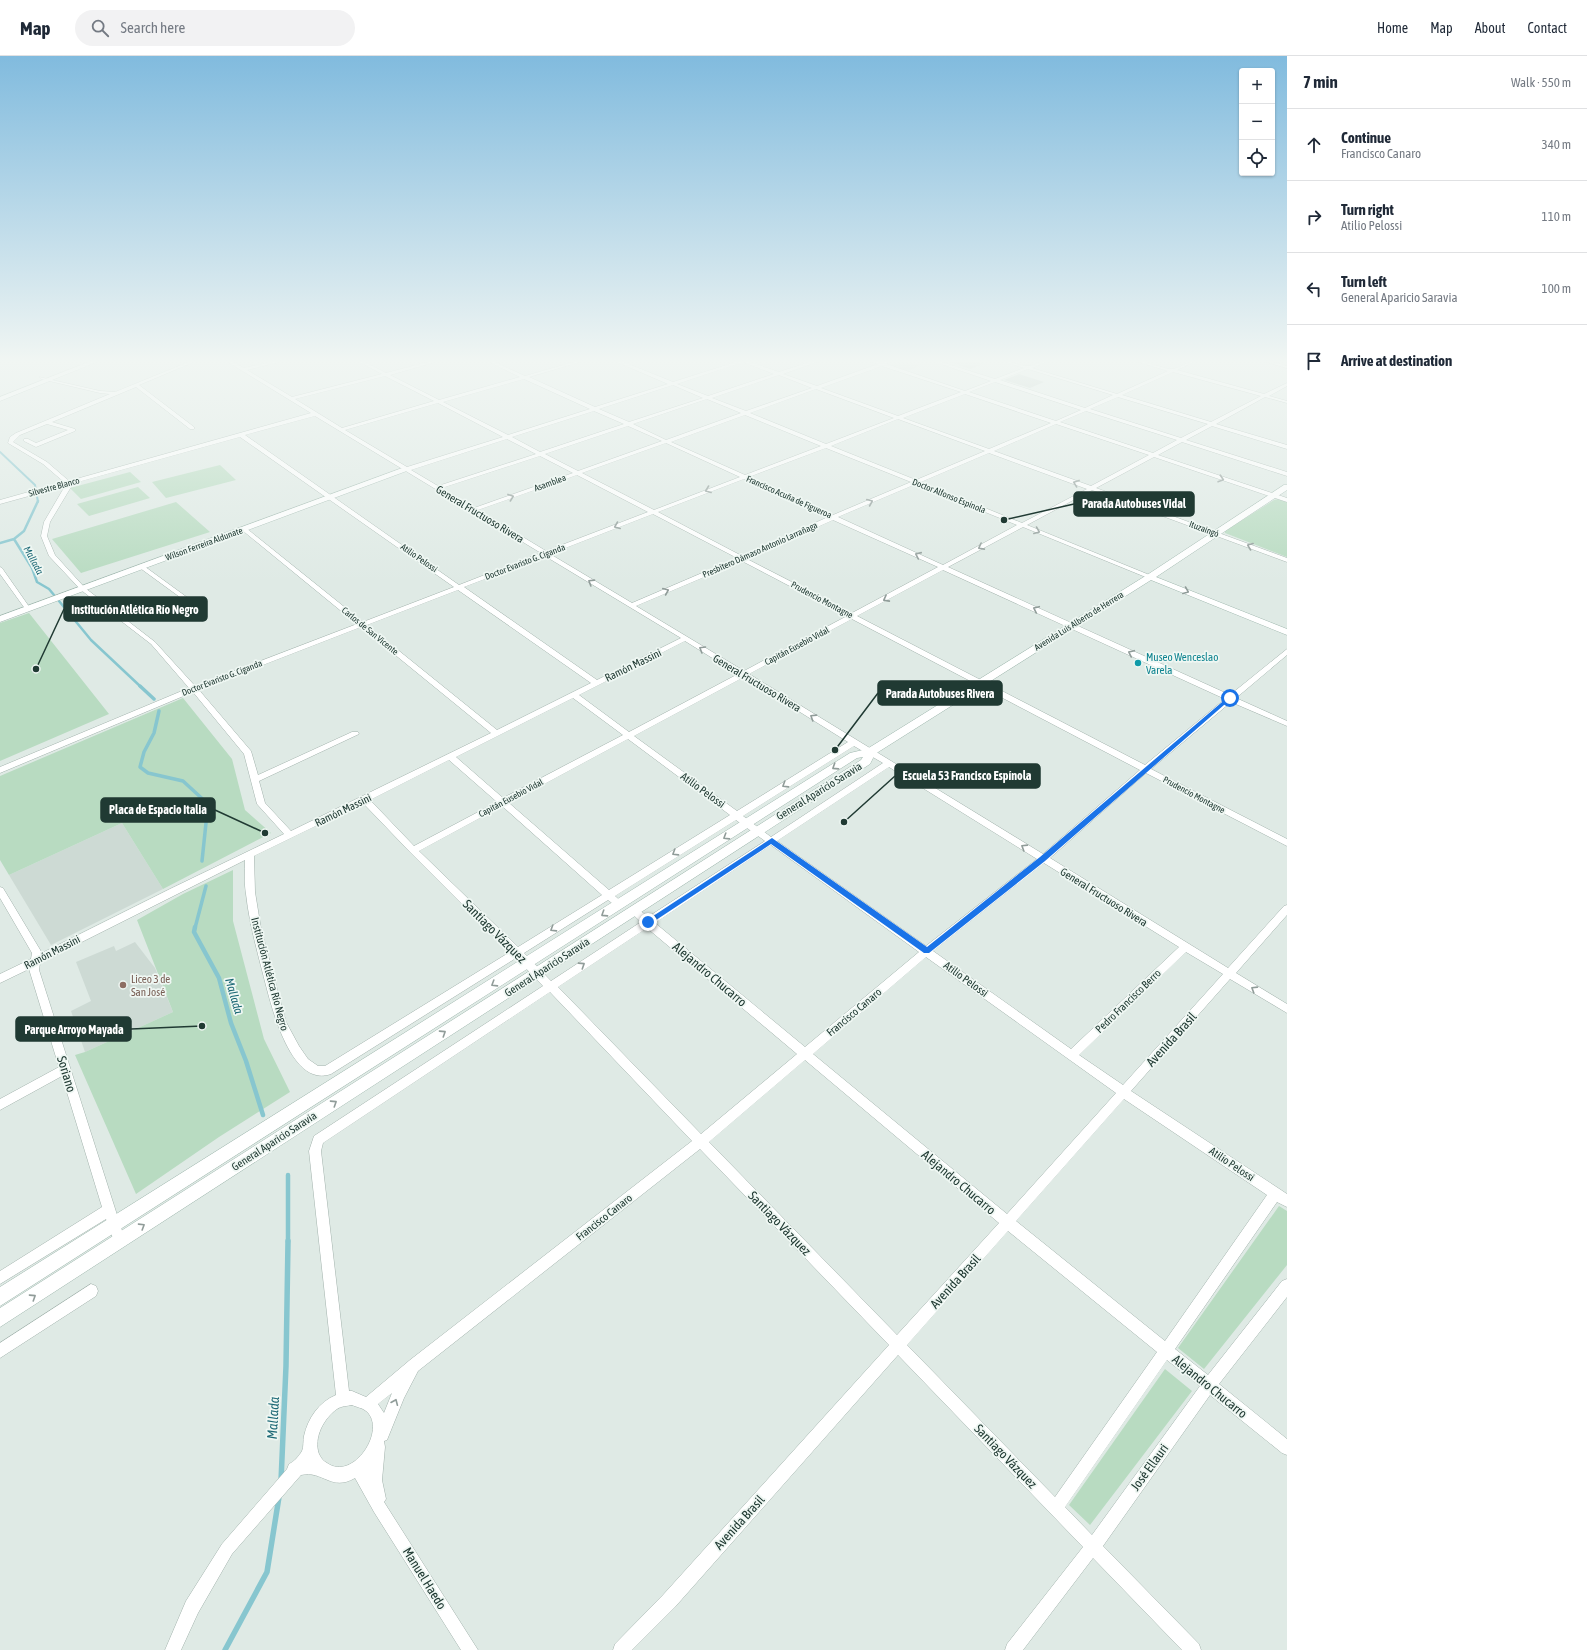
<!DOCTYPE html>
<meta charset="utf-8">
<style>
body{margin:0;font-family:"Asap Condensed",sans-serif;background:#f2f2f3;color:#1f2937}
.controls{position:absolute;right:12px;top:12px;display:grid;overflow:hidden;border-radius:4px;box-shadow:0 1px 3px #0004}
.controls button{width:36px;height:36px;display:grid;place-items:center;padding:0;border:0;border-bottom:1px solid #e0e1e3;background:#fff;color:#1f2937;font:20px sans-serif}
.stop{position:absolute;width:12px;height:12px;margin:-9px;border:3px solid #1a73e8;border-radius:50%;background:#fff}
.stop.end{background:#1a73e8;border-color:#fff;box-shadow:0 1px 4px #0008}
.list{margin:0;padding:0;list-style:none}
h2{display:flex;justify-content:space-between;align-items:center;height:52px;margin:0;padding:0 16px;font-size:17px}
h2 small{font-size:13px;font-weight:400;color:#747a83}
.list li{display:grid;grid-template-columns:26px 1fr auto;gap:12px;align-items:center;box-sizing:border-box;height:72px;padding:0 16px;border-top:1px solid #e0e1e3}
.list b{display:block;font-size:15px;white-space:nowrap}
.list p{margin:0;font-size:13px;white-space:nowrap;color:#747a83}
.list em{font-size:13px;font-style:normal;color:#747a83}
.icon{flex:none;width:22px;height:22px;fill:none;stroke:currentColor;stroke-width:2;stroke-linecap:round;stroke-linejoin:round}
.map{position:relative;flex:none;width:1287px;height:1594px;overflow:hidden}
header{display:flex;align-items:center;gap:24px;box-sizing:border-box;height:56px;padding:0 20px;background:#fff;border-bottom:1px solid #e0e1e3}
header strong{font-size:19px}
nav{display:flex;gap:22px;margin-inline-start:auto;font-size:14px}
.search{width:280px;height:36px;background:#f2f2f3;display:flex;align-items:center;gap:10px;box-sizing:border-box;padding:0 14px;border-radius:22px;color:#747a83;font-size:15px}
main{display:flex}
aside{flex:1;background:#fff}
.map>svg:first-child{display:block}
</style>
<header>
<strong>Map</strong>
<div class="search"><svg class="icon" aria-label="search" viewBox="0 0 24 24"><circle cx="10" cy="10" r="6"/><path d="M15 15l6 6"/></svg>Search here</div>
<nav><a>Home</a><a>Map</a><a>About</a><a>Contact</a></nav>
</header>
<main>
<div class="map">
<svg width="1287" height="1594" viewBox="0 0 1287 1594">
<rect width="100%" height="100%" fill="#dfeae5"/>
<path fill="#cddad4" d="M903,305L907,306L920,310L908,315L890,309Z
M122,767L163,833L51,889L9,819Z
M135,886L155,912L173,956L85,996L71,955L91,945L76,906L114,890L116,895Z"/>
<path fill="#b8dbc1" d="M220,409L236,424L166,442L152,426Z
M130,416L141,426L81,443L70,432Z
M138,431L150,442L89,460L77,448Z
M1278,443L1287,446V501L1225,477V475L1274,444Z
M176,446L210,476L81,517L52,483Z
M29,557L109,658L0,705V567Z
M183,642L232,703L245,754L271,777L163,833L122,767L9,819L0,804V720Z
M233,814V865L264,983L290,1036L219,1081L136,1138L75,999L85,996L173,956L137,864L183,838Z
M1279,1150L1287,1155V1209L1204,1313L1178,1292Z
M1165,1313L1192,1335L1090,1469L1069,1449Z"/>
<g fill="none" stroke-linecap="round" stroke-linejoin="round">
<path stroke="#87c6cf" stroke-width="2" d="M0,396L35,429L38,446"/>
<path stroke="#87c6cf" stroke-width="2.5" d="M38,445L24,475L14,483L32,512L37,526L49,533L54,539
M0,487L14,483
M59,545L91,584L141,631"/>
<path stroke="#87c6cf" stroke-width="3.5" d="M140,630L154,643
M159,655L154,677L144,696L140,711L148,717L183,725L208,748L202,805
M195,872L206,830"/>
<path stroke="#87c6cf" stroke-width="4.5" d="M195,871L194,876L219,922L231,967L246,1005L263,1059
M288,1186V1119"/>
<path stroke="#87c6cf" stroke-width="5.5" d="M281,1425L286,1310L288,1185
M225,1594L267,1516L279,1441"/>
</g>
<path fill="#b5c5be" d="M940,303H968L984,308L970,313Z
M1019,318L1025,320L1044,326L1030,332L1004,324Z"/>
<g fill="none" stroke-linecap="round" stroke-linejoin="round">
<g stroke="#a2b2ac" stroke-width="1">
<path id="street" d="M196,303H201L139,329L194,371V373H190L136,331L52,366L75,373V375L36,391L24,385V383H28L36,387L68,374L47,368L20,379L13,386L47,406L69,425L311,357L223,303H228L244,312L284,303H291L247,314L292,341L382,318L354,303H359L386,317L439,303H446L390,319L439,344L520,321L483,303H488L525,320L584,303H590L529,321L595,351L668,328L610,303H616L673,326L739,305L736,303H748L747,305L779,316L819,303H825L783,318L817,330L878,308L864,303C870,303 877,307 883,306C889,306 893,303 899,303L886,308L965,335L991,325L926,303H932L995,323L1024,312L997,303C1007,303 1020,311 1028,310C1037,309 1044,303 1053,303L1032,312L1117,338L1168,315L1129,303C1141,303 1165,314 1173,313C1183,311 1190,303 1200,303L1177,314L1264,338L1287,327V330L1269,340L1287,345V347L1265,341L1216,368L1287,389V393L1212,370L1186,384L1287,416V420L1182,386L1158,399L1287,442V446L1154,401L1096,432L1287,502V506L1092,434L1027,469L1152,520V522H1148L1023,471L948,511L1230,639L1287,593V599L1236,642L1287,665V670L1231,646L1151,713L1287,783V790L1146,717L1050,802L1228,912L1284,850L1287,849V859L1236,917L1287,948V957L1230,923L1131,1035L1287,1138V1151L1277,1146L1175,1293L1208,1319L1282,1225L1287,1223V1241L1219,1328L1287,1383V1399L1282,1397L1210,1339L1103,1490L1199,1588L1201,1594H1182L1093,1502L1023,1594H1005L1007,1588L1083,1491L898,1299L675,1551L632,1594H613L615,1588L663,1539L889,1289L700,1093L418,1315L404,1342L387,1384L384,1385L385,1391L382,1424L386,1443L384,1446L478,1594H461L374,1456L355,1422C331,1436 323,1414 301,1419L232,1498L198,1557L181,1594H165L186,1545L222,1488L287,1413L289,1408C294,1406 299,1400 302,1395C304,1391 303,1384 304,1380C308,1362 319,1346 336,1339L309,1095L314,1080L543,930L516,902L331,1018C289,1033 270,944 263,918C256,891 249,865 246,838C244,827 245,815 245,804L40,907L39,914L125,1184L123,1188L119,1190L115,1188L106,1163L0,1228V1215L102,1151L62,1020L0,1054V1043L59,1011L29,913L0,927V918L31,903L32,897L0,842V831L3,832L42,897L172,832L284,778L257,748L244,698L193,636L0,717V711L189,632L151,588L81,534L49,500L41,480L44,466L65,430L0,448V444L64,426L43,408L8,387L10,381L16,377L110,338L100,337L41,323L39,321L100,335L115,336ZM743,306L774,318L708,340L677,328ZM882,310L961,336L898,360L821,332ZM1028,313L1113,339L1085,352L1000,324ZM1173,316L1261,340L1211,366L1122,339ZM779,319L812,332L746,355L712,342ZM385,320L434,345L342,372L295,343ZM524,323L590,353L508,379L443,346ZM995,326L1081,354L1056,365L969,336ZM673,329L703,342L629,366L599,353ZM816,333L894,362L826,388L750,357ZM965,338L1051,367L989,393L903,362ZM1118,341L1208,368L1181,382L1090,353ZM707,343L741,357L666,384L633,368ZM438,347L503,381L407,411L345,374ZM594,355L624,368L540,396L512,381ZM1086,355L1177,384L1153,397L1060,366ZM745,359L821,390L745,419L671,386ZM315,360L541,497L459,529L245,379ZM898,363L985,395L916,424L831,390ZM1056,368L1149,399L1091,430L994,395ZM628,370L662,385L578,415L545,398ZM240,381L454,531L363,566L246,472H242V474L357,568L195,630L155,586L85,532L55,499L47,480L50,466L71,431V428ZM507,383L536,398L438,430L411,414ZM666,387L740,421L654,454L582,417ZM826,392L911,426L833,459L749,421ZM989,397L1087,433L1022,467L921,426ZM540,400L573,417L474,452L442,432ZM577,419L648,456L546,495L478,454ZM744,423L828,461L742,500L658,456ZM916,428L1017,469L943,509L838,461ZM653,458L737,502L632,547L550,498ZM833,464L938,511L852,557L747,503ZM545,500L681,582L597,624L464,531ZM742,505L847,560L744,615L636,550ZM943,514L1225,643L1145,709L857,560ZM458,534L591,627L497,674L367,569ZM852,563L1140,714L1043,798L749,618ZM361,571L491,677L291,775L265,747L259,725L359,678L358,676H352L258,719L251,695L199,634ZM685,585L738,618L629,676L579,639ZM744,621L848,686L737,755L634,680ZM573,642L623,679L503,742L456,701ZM628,683L730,759L609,834L509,747ZM854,690L883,707L771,781L743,760ZM449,704L497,746L414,790L370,744ZM889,711L1037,803L926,890L777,785ZM363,747L410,796L510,896L325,1010H318L308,1003L299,990L286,966L261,873L255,836L254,800ZM502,750L602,839L518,891L419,795ZM736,764L765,785L648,861L637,852H631L629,855L641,866L551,925L524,897L608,844L616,850H622L624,848L615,840ZM771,789L919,896L805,991L655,867ZM1044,807L1179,891L1071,993L933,895ZM647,872L797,998L701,1078L558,931ZM1186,896L1223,918L1123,1029L1079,999ZM926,901L1116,1037L1007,1158L813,998ZM550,936L692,1085L410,1304L366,1341L352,1335H349L321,1095L323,1087ZM805,1004L999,1167L897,1279L709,1086ZM1124,1043L1267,1139L1165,1285L1016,1165ZM1008,1175L1157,1296L1055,1441L907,1289ZM1167,1304L1200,1330L1092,1479L1065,1451ZM392,1337L384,1357L378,1348ZM352,1349C356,1351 363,1352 366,1355C388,1373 353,1426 327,1407C323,1405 321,1402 319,1398C313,1382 324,1362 337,1353C341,1350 347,1350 352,1349Z
M1256,303H1262L1287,310V312Z
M140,510H144L203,553V555H199L140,512Z
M0,511L2,512L30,552V554H26L0,518Z
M91,1228L96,1230L98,1235L96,1240L0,1302V1287Z"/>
</g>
<g stroke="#9eb6ad" stroke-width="1">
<path id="secondary" d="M96,303H104L0,345V341Z
M405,411L412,413L0,566V560Z
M1284,429H1287V434L1156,521L1287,573V579L1151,524L875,698L870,708L0,1271V1252L861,704L863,701L857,702L0,1250V1231L850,697L867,693L1147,519Z"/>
</g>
<use href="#street" fill="#fff" fill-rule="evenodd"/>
<use href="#secondary" fill="#fff" fill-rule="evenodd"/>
</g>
<defs><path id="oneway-chevron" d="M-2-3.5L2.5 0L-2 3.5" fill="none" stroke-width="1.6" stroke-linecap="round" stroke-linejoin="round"/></defs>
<g stroke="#909c99">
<use href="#oneway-chevron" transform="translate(1221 423) rotate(18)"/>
<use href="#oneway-chevron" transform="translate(1076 427) rotate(-160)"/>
<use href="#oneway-chevron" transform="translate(708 434) rotate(159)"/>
<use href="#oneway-chevron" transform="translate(511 441) rotate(-20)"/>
<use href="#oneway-chevron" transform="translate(870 446) rotate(-23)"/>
<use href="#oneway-chevron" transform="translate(617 470) rotate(158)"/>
<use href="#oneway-chevron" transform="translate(1037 475) rotate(22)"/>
<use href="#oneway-chevron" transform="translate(1250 490) rotate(-159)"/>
<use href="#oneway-chevron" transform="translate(981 491) rotate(152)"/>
<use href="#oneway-chevron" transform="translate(918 499) rotate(-156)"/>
<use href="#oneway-chevron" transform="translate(591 526) rotate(-148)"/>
<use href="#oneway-chevron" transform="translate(666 535) rotate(-23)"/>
<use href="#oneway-chevron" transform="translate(1186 535) rotate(22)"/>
<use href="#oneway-chevron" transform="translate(886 543) rotate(152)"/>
<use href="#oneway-chevron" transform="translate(1036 553) rotate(-155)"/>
<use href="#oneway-chevron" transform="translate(702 593) rotate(-149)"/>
<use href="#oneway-chevron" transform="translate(1131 597) rotate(-155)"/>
<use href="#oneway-chevron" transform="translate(813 661) rotate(-148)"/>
<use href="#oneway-chevron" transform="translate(835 711) rotate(147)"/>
<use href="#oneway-chevron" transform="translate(785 729) rotate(148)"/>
<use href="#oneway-chevron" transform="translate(726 781) rotate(148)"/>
<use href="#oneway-chevron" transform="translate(1024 791) rotate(-148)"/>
<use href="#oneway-chevron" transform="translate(675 797) rotate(148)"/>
<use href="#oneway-chevron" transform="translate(604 858) rotate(147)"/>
<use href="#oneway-chevron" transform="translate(553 873) rotate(148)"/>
<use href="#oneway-chevron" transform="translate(582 909) rotate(-33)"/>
<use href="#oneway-chevron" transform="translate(494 928) rotate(148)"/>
<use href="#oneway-chevron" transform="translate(1254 933) rotate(-148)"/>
<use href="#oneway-chevron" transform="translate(443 977) rotate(-33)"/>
<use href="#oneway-chevron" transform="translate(334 1047) rotate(-33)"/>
<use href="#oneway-chevron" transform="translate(142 1170) rotate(-32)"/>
<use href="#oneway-chevron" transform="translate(33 1241) rotate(-33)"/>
<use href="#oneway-chevron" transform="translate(395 1346) rotate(-67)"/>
</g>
<linearGradient id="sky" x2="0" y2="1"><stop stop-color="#81bbde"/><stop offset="0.58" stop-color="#f1f6f3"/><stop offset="1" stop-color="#f1f6f3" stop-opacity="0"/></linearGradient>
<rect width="1287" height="526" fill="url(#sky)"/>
<path fill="#1a73e8" d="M1228,641L1232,642L1045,805L929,897H924L771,788L650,868L648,869L644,866L772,782L927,891L1040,801Z"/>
<circle fill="#0f9aa8" stroke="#eff7f3" stroke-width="1.5" cx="1138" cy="607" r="4"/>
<circle fill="#8d6e63" stroke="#eff7f3" stroke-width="1.5" cx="123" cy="929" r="4"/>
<g text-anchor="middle" stroke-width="3.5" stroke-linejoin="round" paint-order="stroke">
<g font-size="9" fill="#203a33" stroke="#eff7f3">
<text transform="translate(550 427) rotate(-20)" y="3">Asamblea</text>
<text transform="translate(54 431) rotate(-15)" y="3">Silvestre Blanco</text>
<text transform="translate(949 440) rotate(22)" y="3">Doctor Alfonso Espínola</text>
<text transform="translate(789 441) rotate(24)" y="3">Francisco Acuña de Figueroa</text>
<text transform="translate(1204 473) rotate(20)" y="3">Ituzaingó</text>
<text transform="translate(204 488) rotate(-20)" y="3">Wilson Ferreira Aldunate</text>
<text transform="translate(760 494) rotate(-24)" y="3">Presbítero Dámaso Antonio Larrañaga</text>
<text transform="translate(419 502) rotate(35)" y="3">Atilio Pelossi</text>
<text transform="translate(525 506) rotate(-21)" y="3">Doctor Evaristo G. Ciganda</text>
<text transform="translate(822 544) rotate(28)" y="3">Prudencio Montagne</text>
<text transform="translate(1079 565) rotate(-32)" y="3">Avenida Luis Alberto de Herrera</text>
<text transform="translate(370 575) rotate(39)" y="3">Carlos de San Vicente</text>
<text transform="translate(797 590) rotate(-28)" y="3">Capitán Eusebio Vidal</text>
<text transform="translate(222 622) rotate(-21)" y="3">Doctor Evaristo G. Ciganda</text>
<text transform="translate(1194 739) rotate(28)" y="3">Prudencio Montagne</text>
<text transform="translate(511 742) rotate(-28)" y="3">Capitán Eusebio Vidal</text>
</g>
<g font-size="10" font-style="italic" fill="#1c6875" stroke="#eff7f3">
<text transform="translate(34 504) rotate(62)" y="4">Mallada</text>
</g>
<g font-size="11" fill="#203a33" stroke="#eff7f3">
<text transform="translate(480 458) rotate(31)" y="4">General Fructuoso Rivera</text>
<text transform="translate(633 609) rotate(-26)" y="4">Ramón Massini</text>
<text transform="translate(757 627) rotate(31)" y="4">General Fructuoso Rivera</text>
<text transform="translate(703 734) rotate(36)" y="4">Atilio Pelossi</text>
<text transform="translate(819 735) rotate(-32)" y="4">General Aparicio Saravia</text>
<text transform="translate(343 754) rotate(-26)" y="4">Ramón Massini</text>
<text transform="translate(1104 841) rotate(32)" y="4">General Fructuoso Rivera</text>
<text transform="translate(52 896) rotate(-27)" y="4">Ramón Massini</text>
<text transform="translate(547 911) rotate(-33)" y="4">General Aparicio Saravia</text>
<text transform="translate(270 918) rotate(75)" y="4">Institución Atlética Río Negro</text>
<text transform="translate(966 923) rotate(36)" y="4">Atilio Pelossi</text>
<text transform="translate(1128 945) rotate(-44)" y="4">Pedro Francisco Berro</text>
<text transform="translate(854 956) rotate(-40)" y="4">Francisco Canaro</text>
<text transform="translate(274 1085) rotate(-33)" y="4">General Aparicio Saravia</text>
<text transform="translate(1232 1108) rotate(34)" y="4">Atilio Pelossi</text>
<text transform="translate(604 1161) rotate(-38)" y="4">Francisco Canaro</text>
</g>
<g font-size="11" fill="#0d838f" stroke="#eff7f3" text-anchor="start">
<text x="1146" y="605">Museo Wenceslao<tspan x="1146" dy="13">Varela</tspan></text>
</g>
<g font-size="11" fill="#785e54" stroke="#eff7f3" text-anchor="start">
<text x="131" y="927">Liceo 3 de<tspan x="131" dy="13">San José</tspan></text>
</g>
<g font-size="12" font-style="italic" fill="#1c6875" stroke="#eff7f3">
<text transform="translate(234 940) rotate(74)" y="4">Mallada</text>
</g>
<g font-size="13" fill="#203a33" stroke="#eff7f3">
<text transform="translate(495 875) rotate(45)" y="5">Santiago Vázquez</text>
<text transform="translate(710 918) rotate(40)" y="5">Alejandro Chucarro</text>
<text transform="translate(1171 983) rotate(-48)" y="5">Avenida Brasil</text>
<text transform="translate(67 1018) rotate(73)" y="5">Soriano</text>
<text transform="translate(959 1126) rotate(40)" y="5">Alejandro Chucarro</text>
<text transform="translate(780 1167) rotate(46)" y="5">Santiago Vázquez</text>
<text transform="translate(955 1225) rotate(-48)" y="5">Avenida Brasil</text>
<text transform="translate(1210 1330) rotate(39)" y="5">Alejandro Chucarro</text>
<text transform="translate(1006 1400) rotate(46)" y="5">Santiago Vázquez</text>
<text transform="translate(1149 1411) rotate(-54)" y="5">José Ellauri</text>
<text transform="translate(739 1466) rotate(-48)" y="5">Avenida Brasil</text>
<text transform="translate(425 1522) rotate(58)" y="5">Manuel Haedo</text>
</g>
<g font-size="14" font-style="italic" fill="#1c6875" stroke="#eff7f3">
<text transform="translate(273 1362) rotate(-87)" y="5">Mallada</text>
</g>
</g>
<path fill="none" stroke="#203a33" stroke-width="1.5" d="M1004 464L1074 448M36 613L64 553M835 694L878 637M844 766L895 720M265 777L215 754M202 970L131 973"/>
<g fill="#203a33" stroke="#eff7f3" stroke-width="1.5">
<circle cx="1004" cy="464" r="4"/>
<circle cx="36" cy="613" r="4"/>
<circle cx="835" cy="694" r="4"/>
<circle cx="844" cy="766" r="4"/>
<circle cx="265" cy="777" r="4"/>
<circle cx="202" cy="970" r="4"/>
</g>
<g fill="#203a33" stroke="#203a33" stroke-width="1.5">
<rect x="1074" y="436" width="120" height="24" rx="4"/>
<rect x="64" y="541" width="143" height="24" rx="4"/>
<rect x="878" y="625" width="124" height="24" rx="4"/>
<rect x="895" y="708" width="145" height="24" rx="4"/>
<rect x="101" y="742" width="114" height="24" rx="4"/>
<rect x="16" y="961" width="115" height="24" rx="4"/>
</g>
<g font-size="12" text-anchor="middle" font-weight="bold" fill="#fff">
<text x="1134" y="452">Parada Autobuses Vidal</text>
<text x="135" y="558">Institución Atlética Río Negro</text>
<text x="940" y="642">Parada Autobuses Rivera</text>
<text x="967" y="724">Escuela 53 Francisco Espínola</text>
<text x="158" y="758">Placa de Espacio Italia</text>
<text x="74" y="978">Parque Arroyo Mayada</text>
</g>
</svg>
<div class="controls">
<button>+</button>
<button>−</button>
<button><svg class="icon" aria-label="locate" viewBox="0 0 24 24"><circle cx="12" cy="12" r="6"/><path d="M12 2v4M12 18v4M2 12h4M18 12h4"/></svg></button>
</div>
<div class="stop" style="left:1230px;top:642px"></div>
<div class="stop end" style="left:648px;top:866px"></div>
</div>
<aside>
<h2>7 min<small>Walk · 550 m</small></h2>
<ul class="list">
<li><svg class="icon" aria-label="ahead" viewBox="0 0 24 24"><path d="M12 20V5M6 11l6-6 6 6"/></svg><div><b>Continue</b><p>Francisco Canaro</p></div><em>340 m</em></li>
<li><svg class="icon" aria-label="right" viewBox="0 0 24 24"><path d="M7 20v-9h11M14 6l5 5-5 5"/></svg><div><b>Turn right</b><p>Atilio Pelossi</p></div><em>110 m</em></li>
<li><svg class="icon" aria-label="left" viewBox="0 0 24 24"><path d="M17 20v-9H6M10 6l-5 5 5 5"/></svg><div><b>Turn left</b><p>General Aparicio Saravia</p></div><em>100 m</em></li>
<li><svg class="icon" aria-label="arrive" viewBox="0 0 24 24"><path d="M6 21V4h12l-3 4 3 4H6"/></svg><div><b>Arrive at destination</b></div></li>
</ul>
</aside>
</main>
